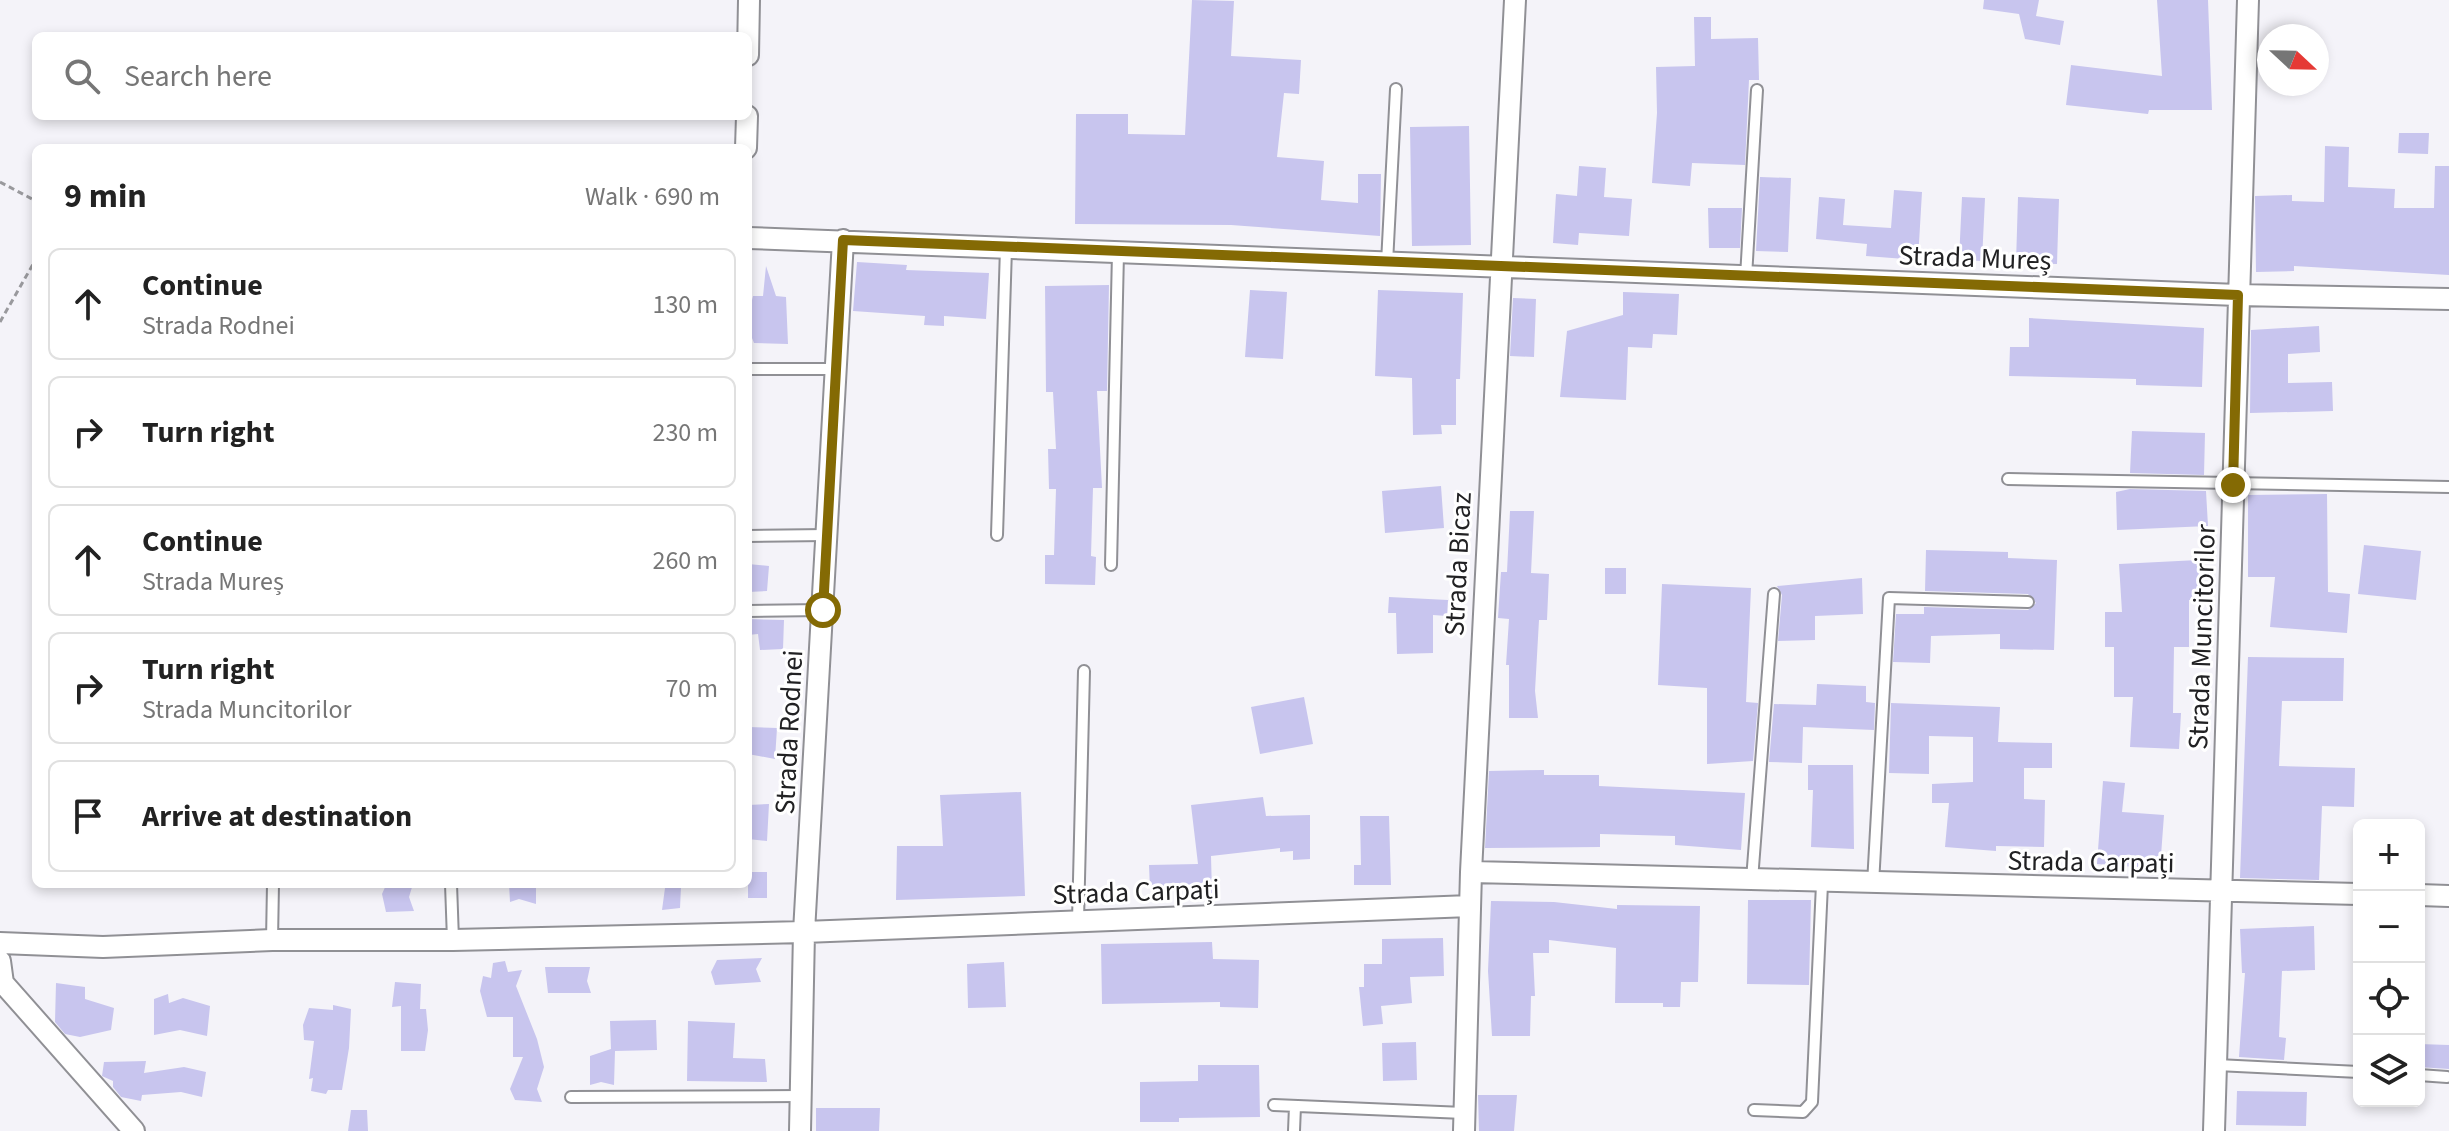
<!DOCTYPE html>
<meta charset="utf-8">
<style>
body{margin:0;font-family:"Source Sans 3",sans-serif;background:#f6f6f6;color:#222}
.controls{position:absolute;right:24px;bottom:24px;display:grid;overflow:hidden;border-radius:12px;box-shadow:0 4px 12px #0003}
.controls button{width:72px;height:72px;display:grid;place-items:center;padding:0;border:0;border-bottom:2px solid #e0e0e0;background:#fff;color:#222;font:40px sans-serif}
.compass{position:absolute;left:2257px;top:24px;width:72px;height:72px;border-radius:50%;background:#fff;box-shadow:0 4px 12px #0003;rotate:112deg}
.stop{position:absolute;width:24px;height:24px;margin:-18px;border:6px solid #846a04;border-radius:50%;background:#fff}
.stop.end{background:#846a04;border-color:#fff;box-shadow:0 2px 8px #0008}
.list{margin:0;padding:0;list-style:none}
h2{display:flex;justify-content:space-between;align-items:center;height:104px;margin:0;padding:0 32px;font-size:34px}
h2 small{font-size:26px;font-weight:400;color:#767676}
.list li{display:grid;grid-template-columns:52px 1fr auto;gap:24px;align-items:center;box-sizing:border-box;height:112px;margin:0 16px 16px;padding:0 16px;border:2px solid #e0e0e0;border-radius:12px}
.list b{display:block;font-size:30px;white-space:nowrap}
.list p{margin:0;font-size:26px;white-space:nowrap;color:#767676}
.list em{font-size:26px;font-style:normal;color:#767676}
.icon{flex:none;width:44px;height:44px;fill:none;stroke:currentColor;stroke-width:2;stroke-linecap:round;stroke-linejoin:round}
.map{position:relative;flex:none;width:2449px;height:1131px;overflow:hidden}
.search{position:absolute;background:#fff;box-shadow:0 4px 12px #0003;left:32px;top:32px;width:720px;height:88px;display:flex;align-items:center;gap:20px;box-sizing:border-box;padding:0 28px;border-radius:12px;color:#767676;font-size:30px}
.panel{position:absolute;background:#fff;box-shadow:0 4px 12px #0003;left:32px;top:144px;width:720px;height:744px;border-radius:12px}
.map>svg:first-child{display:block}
</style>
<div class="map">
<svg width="2449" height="1131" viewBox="0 0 2449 1131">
<rect width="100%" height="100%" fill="#f4f3f9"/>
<path fill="#c8c5ee" d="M1192,0L1234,1L1231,56L1301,60L1299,94L1284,93L1277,157L1324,161L1321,200L1358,203V174H1381L1380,236L1231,225L1075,224L1076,114H1128V134L1185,135Z
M1984,0H2039L2036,16L2064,21L2060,45L2025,39L2019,14L1983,9Z
M2157,0H2208L2212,110H2149L2148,114L2066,105L2071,65L2162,76Z
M1694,17H1711V39L1758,38L1759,80H1749L1745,165L1692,163L1690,186L1652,183L1657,113L1656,67L1695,66Z
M1469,126L1471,245L1412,246L1410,127Z
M2399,133H2429L2428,154L2398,153Z
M2325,146L2349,147L2348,187L2395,189L2394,208H2434L2435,166H2449V275L2294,266V271L2256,272L2255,196L2292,195V201L2324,202Z
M1579,166L1606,168L1604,197L1632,199L1629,236L1579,233L1578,245L1553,243L1556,194L1577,196Z
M1760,177L1791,178L1788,252L1756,251Z
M1894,190L1922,192L1918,260L1866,256L1867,244L1816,239L1819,197L1845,199L1843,225L1891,228Z
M1962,197L1985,198L1982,261L1959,260Z
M2018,197L2059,199L2057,264L2016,263Z
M1708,208H1742L1740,248H1709Z
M857,262L907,265L906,270L989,273L986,319L944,316V326L924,325L925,316L853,311Z
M766,266L776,296L786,297L788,344L754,343L750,333V308L753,296H763Z
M1109,285L1107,391H1097L1102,488H1093L1091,556L1096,557L1095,585L1045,584V555H1054L1056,489H1049L1048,449H1056L1053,392H1046L1045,286Z
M1250,290L1287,292L1283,359L1245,357Z
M1378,290L1463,293L1460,379H1456V425H1441L1442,434L1413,435L1412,378L1375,376Z
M1623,292L1679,294L1677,335L1653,334L1652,348L1628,347L1626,400L1560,397L1567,331L1623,315Z
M1513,298L1536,299L1534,357L1510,356Z
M2029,318L2204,328L2202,387L2136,385V379L2009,376L2010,347H2029Z
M2319,326L2320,352L2288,354V383L2332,382L2333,411L2250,413L2251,330Z
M2132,431L2205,433L2204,475L2130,473Z
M1441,486L1444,528L1385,533L1382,491Z
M2130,489L2206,491L2208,526L2117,530L2116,492Z
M2327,494L2328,592L2350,594L2347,633L2270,627L2275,577H2248V495Z
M1510,511H1534L1531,573L1549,574L1547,620H1539L1535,691L1538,718H1509V665H1506L1509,619L1498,618L1501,572H1507Z
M2364,545L2421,551L2416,600L2358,594Z
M1926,550L2008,552V558L2057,560L2054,650L2000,649V634L1931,636L1930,663L1893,662L1896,614H1924V607L2028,610L2036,603L2028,594L1925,591Z
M2198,560L2200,599L2189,600V647H2174L2173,713H2181L2179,749L2130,747L2133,697H2114V647H2105V612H2122L2119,564Z
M748,564L769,566L767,591L748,592Z
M1605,568H1626V594H1605Z
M1862,578L1863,614L1815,616V640L1778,641L1782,595L1777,586Z
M1662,584L1751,588L1746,702L1758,703L1753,761L1707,764V688L1658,685Z
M1389,597L1448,600L1447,616L1433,615V653L1397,654L1396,613H1388Z
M748,619L784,620L783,649L760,650L758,634L748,635Z
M2248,657L2344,658L2343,701H2282L2279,766L2355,768L2354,807L2322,806L2319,880L2240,878Z
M1817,684L1866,686V702L1875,703L1874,730L1803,727L1802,763L1769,762L1774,704L1816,705Z
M1304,697L1313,744L1260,754L1251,707Z
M1891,703L2000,707L1998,742L2052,743V768H2024V799L2045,800L2044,847L1996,846V851L1945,847L1949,803H1932V784L1973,782V737L1929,736V774L1889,773Z
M748,727L777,728L775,759L748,754Z
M1808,765H1853L1854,849L1811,847L1813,790H1808Z
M1544,770V775H1599V786L1745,793L1741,850L1675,845V836L1600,834V847L1485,848L1489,771Z
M2103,781L2125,783L2122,812L2164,815L2160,869L2097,864Z
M1021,792L1025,896L896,900L897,846H943L940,795Z
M1263,797L1266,816L1310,815V859L1293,860V851L1280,852V848L1211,856L1212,893L1201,894V889L1150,890L1149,865L1198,864L1191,805Z
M769,804L767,841L748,839V805Z
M1360,816H1389L1391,885H1354V865H1361Z
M748,872H767V898H748Z
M413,884L409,897L414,911L386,912L382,894L386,885Z
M509,884H536V904L519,899L510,902Z
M681,887L680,908L662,910L665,888Z
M1748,900H1811L1809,985L1747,984Z
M1491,901L1554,902L1617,909V905L1700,906L1698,982H1681L1680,1007H1663V1003H1615L1616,948L1549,940V953H1533L1535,996H1531L1530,1036H1492L1488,971Z
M2314,926L2315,970L2282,971L2279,1037L2286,1038L2284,1060L2239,1057L2245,973H2242L2240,929Z
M1443,938L1444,976L1410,977L1412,1003L1381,1006L1383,1024L1363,1026L1359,987H1364V964H1382V939Z
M1212,942L1213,959L1259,960L1258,1008L1220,1007V1002L1102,1004L1101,944Z
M762,958L756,969L761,982L715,985L711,972L717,960Z
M505,961L508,972L522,970L516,986L537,1039L544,1067L537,1089L542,1102L515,1100L510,1089L523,1057H513V1017H487L480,991L483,976L491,978L493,963Z
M1004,962L1006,1007L968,1008L967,964Z
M545,967H590L587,981L591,993H548Z
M395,982L421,984L420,1009H426L428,1030L425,1051H401V1006L392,1007Z
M56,983L85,987V999L114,1008L111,1030L80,1037L65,1034L55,1022Z
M168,994L169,1003L183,998L210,1006L207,1036L180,1030L154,1035V999Z
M333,1005L351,1009L349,1048L342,1090H328L326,1094L311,1091L313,1078L309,1079L314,1041L304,1040L303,1025L309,1008L333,1010Z
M656,1020L657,1050L615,1051L614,1085L601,1082L590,1085V1056L611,1049L610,1021Z
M688,1021L735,1023L733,1058L765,1059L767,1082L687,1081Z
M1416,1042L1417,1080L1383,1081L1382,1043Z
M2419,1044L2449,1045V1069L2419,1067Z
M146,1061L144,1073L184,1067L206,1072L202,1097L181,1092L142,1095L141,1101L121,1097L113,1087V1081L102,1076L104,1062Z
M1198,1065H1259L1260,1117L1179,1118V1122H1140V1082L1198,1081Z
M2237,1091L2307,1092L2306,1126L2236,1125Z
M1478,1095H1517L1514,1131H1479Z
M816,1108H880L879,1131H816Z
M351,1110H367L368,1131H348Z"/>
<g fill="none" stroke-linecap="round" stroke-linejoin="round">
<g stroke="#909095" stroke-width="14">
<path id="lane" d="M1387,263L1396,89
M1746,277L1757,90
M748,369H835
M2008,479L2449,487
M997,535L1006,248
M748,536L827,535
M1111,565L1118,253
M748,611L823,610
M1752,880L1774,594
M451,884L453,940
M1873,884L1889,598L2028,602
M1078,921L1084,671
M272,940L273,884
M2217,1065L2359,1072
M2419,1075L2447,1077
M571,1097L801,1096
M1274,1105L1464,1113
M1754,1110L1803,1112L1812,1102L1822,884
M1294,1131L1295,1106"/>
</g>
<g stroke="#909095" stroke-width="24">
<path id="street" d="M748,55L749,0
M746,148L747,116
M748,238L2238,295L2449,299
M1471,872L2359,894
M2419,895L2449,896
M0,943L103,947L272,940H453L804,932L1470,906
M0,961L3,983L134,1131
M800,1131L804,932L843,240
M1464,1131L1471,872L1515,0
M2214,1131L2248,0"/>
</g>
<path stroke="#99999d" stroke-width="3" stroke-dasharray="6 4" stroke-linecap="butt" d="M0,182L36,201
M0,322L36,259"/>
<use href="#lane" stroke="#fff" stroke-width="10"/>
<use href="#street" stroke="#fff" stroke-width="20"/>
</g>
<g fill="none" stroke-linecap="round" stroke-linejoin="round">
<path stroke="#846a04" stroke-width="10" d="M823,610L843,240L2238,295L2233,485"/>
</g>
<g text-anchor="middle" stroke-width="6" stroke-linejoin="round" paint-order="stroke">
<g font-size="28" fill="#212123" stroke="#fff">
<text transform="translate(1975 257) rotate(2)" y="10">Strada Mureș</text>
<text transform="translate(1457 564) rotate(-87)" y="10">Strada Bicaz</text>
<text transform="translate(2201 637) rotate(-88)" y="10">Strada Muncitorilor</text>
<text transform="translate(788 732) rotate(-87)" y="10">Strada Rodnei</text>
<text transform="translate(2091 861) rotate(1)" y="10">Strada Carpați</text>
<text transform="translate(1136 891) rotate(-2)" y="10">Strada Carpați</text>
</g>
</g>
</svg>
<div class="controls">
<button>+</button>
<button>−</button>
<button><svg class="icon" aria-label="locate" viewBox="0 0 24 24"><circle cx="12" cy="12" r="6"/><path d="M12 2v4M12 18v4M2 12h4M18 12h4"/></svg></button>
<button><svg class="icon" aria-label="layers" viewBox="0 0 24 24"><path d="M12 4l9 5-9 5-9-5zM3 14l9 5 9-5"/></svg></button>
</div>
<svg class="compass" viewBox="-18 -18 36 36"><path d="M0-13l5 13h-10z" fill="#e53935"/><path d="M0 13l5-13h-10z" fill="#767676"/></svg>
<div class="stop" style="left:823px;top:610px"></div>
<div class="stop end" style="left:2233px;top:485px"></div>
<div class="search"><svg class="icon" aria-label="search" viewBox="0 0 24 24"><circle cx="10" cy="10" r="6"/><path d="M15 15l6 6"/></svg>Search here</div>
<section class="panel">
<h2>9 min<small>Walk · 690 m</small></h2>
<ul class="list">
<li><svg class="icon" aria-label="ahead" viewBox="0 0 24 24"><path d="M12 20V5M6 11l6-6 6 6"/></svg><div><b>Continue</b><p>Strada Rodnei</p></div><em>130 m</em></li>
<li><svg class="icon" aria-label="right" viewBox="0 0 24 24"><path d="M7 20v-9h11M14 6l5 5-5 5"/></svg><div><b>Turn right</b></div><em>230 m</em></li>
<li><svg class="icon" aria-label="ahead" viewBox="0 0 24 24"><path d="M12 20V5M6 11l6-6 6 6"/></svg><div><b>Continue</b><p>Strada Mureș</p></div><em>260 m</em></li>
<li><svg class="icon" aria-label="right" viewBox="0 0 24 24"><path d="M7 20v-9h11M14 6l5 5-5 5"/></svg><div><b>Turn right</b><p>Strada Muncitorilor</p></div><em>70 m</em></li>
<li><svg class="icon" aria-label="arrive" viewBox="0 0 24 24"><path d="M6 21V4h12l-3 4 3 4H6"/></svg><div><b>Arrive at destination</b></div></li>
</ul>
</section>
</div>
